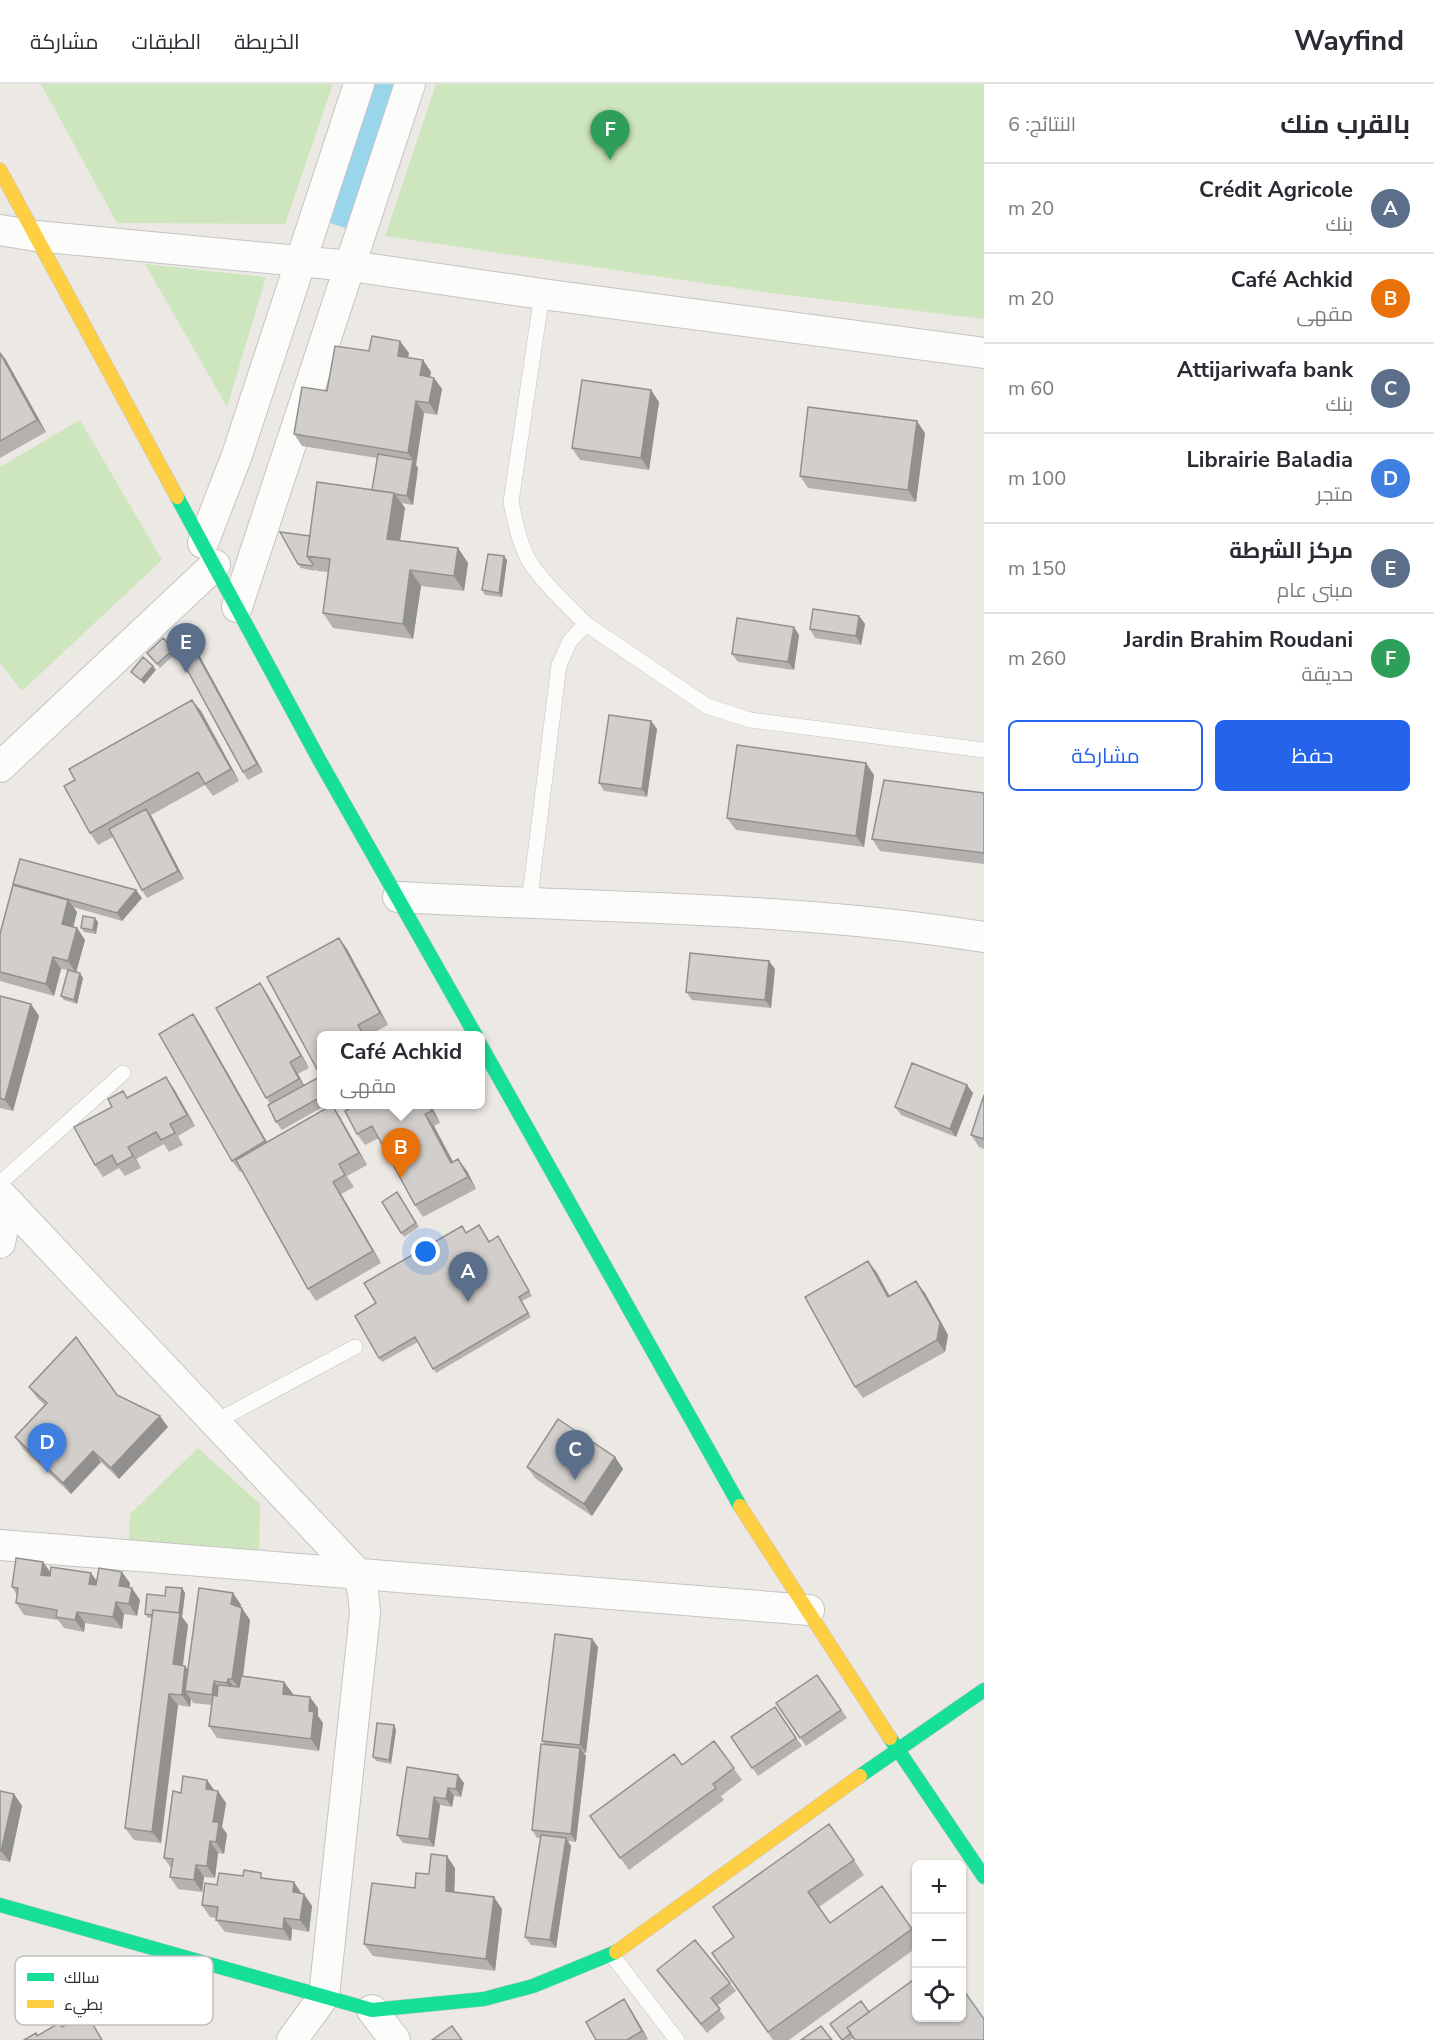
<!DOCTYPE html>
<html lang="ar">
<meta charset="utf-8">
<style>
body{margin:0;font-family:"Nunito Sans",Cairo,sans-serif;background:#f7f7f7;color:#2b2b33;direction:rtl}
.controls{position:absolute;right:18px;bottom:18px;display:grid;overflow:hidden;border-radius:9px;box-shadow:0 2px 4px #0004}
.controls button{width:54px;height:54px;display:grid;place-items:center;padding:0;border:0;border-bottom:2px solid #e1e1e2;background:#fff;color:#2b2b33;font:30px sans-serif}
.you{position:absolute;left:426px;top:1168px;width:21px;height:21px;margin:-15px;border:4px solid #fff;border-radius:50%;background:#1a73e8;box-shadow:0 0 0 9px #1a73e833}
.badge{display:grid;place-items:center;width:39px;height:39px;border-radius:50%;background:#2563eb;color:#fff;font-size:20px;font-weight:700}
.pin{position:absolute;translate:-50% -50px;filter:drop-shadow(0 2px 3px #0008)}
.pin::after{content:'';position:absolute;top:32px;width:21px;height:18px;background:inherit;clip-path:polygon(0 0,100% 0,50% 100%)}
.popup{position:absolute;left:317px;top:947px;width:168px;height:78px;box-sizing:border-box;display:grid;place-content:center;border-radius:9px;background:#fff;filter:drop-shadow(0 2px 4px #0005);font-size:20px;white-space:nowrap;color:#7c7c81}
.popup b{font-size:22px;color:#2b2b33}
.popup::after{content:'';position:absolute;left:50%;top:100%;margin-left:-12px;border:12px solid transparent;border-top-color:#fff}
.list{margin:0;padding:0;list-style:none}
h2{display:flex;justify-content:space-between;align-items:center;height:78px;margin:0;padding:0 24px;font-size:26px}
h2 small{font-size:20px;font-weight:400;color:#7c7c81}
.list li{display:grid;grid-template-columns:39px 1fr auto;gap:18px;align-items:center;box-sizing:border-box;height:90px;padding:0 24px;border-top:2px solid #e1e1e2}
.list b{display:block;font-size:22px;white-space:nowrap}
.list p{margin:0;font-size:20px;white-space:nowrap;color:#7c7c81}
.list em{font-size:20px;font-style:normal;color:#7c7c81}
.actions{display:flex;gap:12px;padding:18px 24px}
.actions a{flex:1;padding:14px 0;border:2px solid #2563eb;border-radius:9px;text-align:center;font-size:21px;color:#2563eb}
.actions .main{background:#2563eb;color:#fff}
.icon{flex:none;width:33px;height:33px;fill:none;stroke:currentColor;stroke-width:2;stroke-linecap:round;stroke-linejoin:round}
.map{position:relative;flex:none;width:984px;height:1956px;overflow:hidden;direction:ltr}
header{display:flex;align-items:center;gap:36px;box-sizing:border-box;height:84px;padding:0 30px;background:#fff;border-bottom:2px solid #e1e1e2}
header strong{font-size:28px}
nav{display:flex;gap:33px;margin-inline-start:auto;font-size:21px}
main{display:flex}
aside{flex:1;background:#fff}
.map>svg:first-child{display:block}
</style>
<header>
<strong>Wayfind</strong>
<nav><a>الخريطة</a><a>الطبقات</a><a>مشاركة</a></nav>
</header>
<main>
<aside>
<h2>بالقرب منك<small>النتائج: 6</small></h2>
<ul class="list">
<li><span class="badge" style="background:#5c6f8a">A</span><div><b>Crédit Agricole</b><p>بنك</p></div><em>20 m</em></li>
<li><span class="badge" style="background:#e8710a">B</span><div><b>Café Achkid</b><p>مقهى</p></div><em>20 m</em></li>
<li><span class="badge" style="background:#5c6f8a">C</span><div><b>Attijariwafa bank</b><p>بنك</p></div><em>60 m</em></li>
<li><span class="badge" style="background:#3f7fe0">D</span><div><b>Librairie Baladia</b><p>متجر</p></div><em>100 m</em></li>
<li><span class="badge" style="background:#5c6f8a">E</span><div><b>مركز الشرطة</b><p>مبنى عام</p></div><em>150 m</em></li>
<li><span class="badge" style="background:#2e9e5b">F</span><div><b>Jardin Brahim Roudani</b><p>حديقة</p></div><em>260 m</em></li>
</ul>
<div class="actions"><a class="main">حفظ</a><a>مشاركة</a></div>
</aside>
<div class="map">
<svg width="984" height="1956" viewBox="0 0 984 1956">
<rect width="100%" height="100%" fill="#ece8e4"/>
<path fill="#cee6be" d="M41,0H333L285,140L117,139Z
M436,0H984V235L771,209L385,152Z
M145,180L266,193L227,323Z
M80,336L162,476L22,607L0,579V383Z
M198,1364L260,1420L259,1474L129,1457L130,1430Z"/>
<path fill="#99d6ec" d="M370,0H397L348,145L324,137Z"/>
<g fill="none" stroke-linecap="round" stroke-linejoin="round">
<g stroke="#c5c4c5" stroke-width="16">
<path id="lane" d="M542,210L511,418C515,436 518,455 527,473C536,492 570,524 586,540L707,622L750,636L984,666
M529,820L559,581L570,557L586,540
M0,1099L123,989
M215,1338L355,1263
M612,1871L677,1956"/>
</g>
<g stroke="#c5c4c5" stroke-width="32">
<path id="street" d="M0,146L36,152L351,182L542,210L984,269
M203,459L237,371L359,0
M237,523L410,0
M0,683L215,481
M398,813C594,824 790,822 984,853
M0,1110L358,1490L363,1508L365,1529L324,1912L292,1956
M0,1159L8,1118
M0,1461L809,1526
M372,1926L395,1956"/>
</g>
<g stroke="#c5c4c5" stroke-width="15">
<path id="fast" d="M177,413L321,679L476,952
M480,960L740,1422
M890,1654L984,1793
M860,1692L984,1606
M0,1821L372,1926L484,1915L533,1902L616,1868"/>
</g>
<g stroke="#c5c4c5" stroke-width="15">
<path id="slow" d="M0,86L177,413
M740,1422L890,1654
M616,1868L860,1692"/>
</g>
<use href="#lane" stroke="#fcfcfb" stroke-width="15"/>
<use href="#street" stroke="#fcfcfb" stroke-width="30"/>
<use href="#fast" stroke="#16e098" stroke-width="14"/>
<use href="#slow" stroke="#ffcf43" stroke-width="14"/>
</g>
<path fill="#b4b1af" d="M369,267L409,269L408,274L423,276L431,288L430,293L434,294L442,305L437,331L424,329L416,381L418,384L413,421L401,419L405,424L400,457L458,464L468,479L464,507L421,502L413,555L333,544L323,529L328,488L317,487L316,485L315,487L301,484L298,480L310,452L372,406L377,374L302,362L294,350L327,307Z
M0,268L6,276L46,348L0,374Z
M659,318L649,386L580,376L572,364Z
M925,349L916,418L808,404L800,392Z
M507,476L502,513L485,511L482,506Z
M859,532L865,540L861,561L815,554L810,545Z
M186,550L192,558L263,688L248,696L243,688Z
M799,551L794,586L738,578L732,570Z
M174,565L176,569L160,584L147,569Z
M201,627L239,697L213,712L205,701L151,731L184,795L147,814L142,806L113,753L98,761L90,749Z
M651,637L657,645L647,713L604,707L599,699Z
M874,691L864,763L736,746L727,734Z
M984,709V780L880,767L872,755Z
M13,800L142,814L122,837L73,823L77,828L73,843L77,844L85,856L76,888L83,894L77,920L64,916L61,912L68,886L61,885L54,912L0,897V850L15,802Z
M98,838L96,850L84,848L81,844Z
M339,854L347,865L388,941L369,951H321V1020H328L282,1046L276,1038L268,1021L270,1020L216,924L260,899L268,911L309,984L298,990L304,1001L321,992L267,893Z
M775,885L771,924L692,916L686,908Z
M0,912L31,920L39,932L13,1027L0,1024Z
M201,942L267,1058L332,1021L340,1033L367,1081L347,1092L354,1103L341,1110L381,1179L316,1217L308,1205L242,1087L240,1088L232,1077Z
M967,1001L973,1009L956,1053L901,1031L895,1023Z
M174,1005L195,1042L178,1052L183,1061L169,1068L164,1060L136,1075L141,1084L125,1092L119,1084L103,1093L95,1081L112,1023L123,1007L128,1014Z
M984,1011V1065L979,1063L971,1051Z
M357,1020H432L431,1021L440,1039L434,1042L453,1078L458,1075L467,1087L476,1105L423,1133L415,1121L379,1054L365,1061L357,1050Z
M397,1108L419,1143L404,1153L382,1118Z
M479,1141L489,1157L498,1152L532,1212L522,1217L531,1233L436,1289L418,1258L382,1278L379,1274L376,1219L466,1149Z
M868,1177L877,1189L890,1212L925,1209L948,1251L945,1268L863,1314L855,1303Z
M29,1303L117,1311L168,1343L119,1395L101,1378L71,1410L23,1365L15,1353L45,1321L38,1315Z
M615,1373L623,1385L592,1432L536,1395L527,1383Z
M50,1488L97,1497L130,1499L129,1503L140,1516L137,1532L124,1530L122,1545L85,1539L84,1548L64,1544L58,1536L24,1531L16,1519L17,1511L12,1503Z
M182,1504L185,1509L182,1533L188,1541L183,1582H185L188,1586L233,1509L241,1521V1524L250,1536L243,1592L284,1598L293,1610V1611L318,1624V1632L323,1639L319,1667L217,1654L209,1642L212,1621L193,1619L191,1615L190,1623L178,1621L161,1759L134,1756L125,1744L152,1534H148L145,1530L165,1512Z
M592,1555L598,1563L586,1669H584L586,1672L576,1758L568,1757L571,1762L556,1864L531,1861L525,1853L541,1754H537L532,1746L544,1660L542,1657Z
M817,1591L847,1634L806,1662L776,1619Z
M775,1623L802,1662L758,1692L731,1653Z
M394,1641L396,1646L391,1680L376,1677L373,1673Z
M714,1657L742,1696L721,1712L724,1716L629,1786L590,1732L682,1681Z
M407,1683L464,1699L461,1713L454,1712L452,1723L440,1721L434,1763L403,1759L397,1751Z
M214,1706L226,1719L222,1743L227,1750L224,1770L218,1769L215,1794L204,1793L202,1808L178,1805L170,1793L171,1784L164,1774L181,1709Z
M0,1707L14,1710L22,1722L10,1778L0,1776Z
M829,1740L864,1791L819,1823L830,1839L882,1802L916,1851V1864L789,1956H773L712,1869L734,1853Z
M455,1784L454,1808L502,1825L495,1887L373,1872L364,1860L415,1804L429,1790Z
M243,1792L264,1794L302,1810L312,1822L309,1848L292,1845L291,1857L225,1848L216,1836L217,1834L210,1833L202,1821Z
M657,1886L730,1899L736,1907L717,1922L725,1934L707,1949Z
M630,1924L648,1955L646,1956H596Z
M869,1928L854,1954L850,1956H841Z"/>
<path fill="#92908e" d="M400,257L409,269L406,284L398,272Z
M0,268L6,276L46,348L37,336Z
M423,276L431,288L428,303L420,291Z
M434,294L442,305L437,331L429,319Z
M651,306L659,318L649,386L641,374Z
M416,317L424,329L416,381L418,384L413,421L407,412L413,376L408,369Z
M917,337L925,349L916,418L908,406Z
M394,409L405,424L398,470L387,455Z
M458,464L468,479L464,507L454,492Z
M504,472L507,476L502,513L499,509Z
M410,486L421,502L413,555L403,540Z
M859,532L865,540L861,561L856,552Z
M794,543L799,551L794,586L788,578Z
M186,550L192,558L263,688L257,680Z
M153,582L156,586L144,600L141,596Z
M192,616L201,627L239,697L231,685Z
M651,637L657,645L647,713L642,705Z
M866,679L874,691L864,763L856,752Z
M146,725L152,733L184,795L178,787Z
M136,806L142,814L122,837L117,829Z
M68,816L77,828L71,852L62,840Z
M95,834L98,838L96,850L93,846Z
M77,844L85,856L76,889L68,877Z
M339,854L347,865L388,941L380,929Z
M53,873L61,885L54,912L46,900Z
M769,877L775,885L771,924L765,916Z
M80,889L83,894L77,920L74,916Z
M260,899L268,911L309,984L301,972Z
M31,920L39,932L13,1027L5,1016Z
M193,930L201,942L273,1069L265,1057Z
M290,978L298,990L307,1007L299,995Z
M166,993L174,1005L195,1042L187,1031Z
M967,1001L973,1009L956,1053L950,1045Z
M428,1020L431,1021L440,1039L432,1027Z
M332,1021L340,1033L367,1081L359,1069Z
M425,1030L434,1042L460,1091L451,1079Z
M128,1063L136,1075L141,1084L133,1072Z
M458,1075L467,1087L476,1105L468,1093Z
M333,1098L341,1110L381,1179L373,1167Z
M868,1177L877,1189L896,1225L888,1213Z
M916,1197L925,1209L948,1251L945,1268L937,1256Z
M160,1332L168,1343L119,1395L111,1384Z
M93,1367L101,1378L71,1410L63,1399Z
M615,1373L623,1385L592,1432L584,1420Z
M43,1478L51,1489L49,1502L41,1491Z
M122,1488L130,1499L128,1514L119,1502Z
M91,1489L99,1500L98,1511L89,1500Z
M132,1504L140,1516L137,1532L129,1520Z
M182,1504L185,1509L182,1533L188,1541L181,1592L173,1580Z
M233,1509L241,1521L240,1531L231,1520Z
M116,1518L124,1530L122,1545L113,1533Z
M242,1524L250,1536L241,1607L232,1595Z
M77,1528L85,1539L84,1548L75,1536Z
M592,1555L598,1563L586,1669L580,1661Z
M185,1582L194,1594L185,1607L191,1615L190,1623L182,1611Z
M228,1595L236,1606V1611L227,1599Z
M214,1597L222,1609L220,1623L212,1611Z
M284,1598L293,1610L291,1621L283,1610Z
M169,1610L178,1621L161,1759L152,1748Z
M310,1613L318,1624V1632L323,1639L319,1667L311,1655L309,1627Z
M394,1641L396,1646L391,1680L389,1676Z
M580,1664L586,1672L576,1758L571,1750Z
M458,1691L464,1699L461,1713L456,1705Z
M207,1696L215,1707L206,1705Z
M448,1704L454,1712L452,1723L446,1715Z
M218,1707L226,1719L222,1743L227,1750L224,1770L216,1758L213,1738Z
M14,1710L22,1722L10,1778L1,1767Z
M434,1713L440,1721L434,1763L429,1755Z
M566,1754L571,1762L556,1864L550,1856Z
M210,1757L218,1769L215,1794L207,1782Z
M447,1772L455,1784L454,1819L446,1807Z
M196,1781L204,1793L202,1808L194,1796Z
M294,1798L302,1810L293,1808Z
M304,1810L312,1822L309,1848L300,1836Z
M494,1813L502,1825L495,1887L486,1875Z
M284,1834L292,1845L291,1857L283,1845Z
M624,1915L630,1924L648,1955L642,1947Z"/>
<path fill="#d1cecb" stroke="#92908e" stroke-width="1.5" d="M372,252L400,257L398,272L423,276L420,291L434,294L429,319L416,317L408,369L294,350L302,303L327,307L335,262L369,267Z
M0,269L37,336L0,357Z
M582,296L651,306L641,374L572,364Z
M808,323L917,337L908,406L800,392Z
M378,370L413,376L407,412L394,410V409L372,406Z
M317,398L394,409L387,455L458,464L454,492L410,486L403,540L323,529L330,475L307,472Z
M280,448L310,452L307,472L313,480L312,482L298,480Z
M488,470L504,472L499,509L482,506Z
M813,525L859,532L856,552L810,545Z
M737,534L794,543L788,578L732,570Z
M186,550L257,680L243,688L172,558Z
M163,554L174,565L157,580L147,569Z
M143,573L153,582L141,596L131,588Z
M192,616L231,685L205,700L198,688L90,749L64,702L75,696L69,685Z
M609,631L651,637L642,705L599,699Z
M737,661L866,679L856,752L727,734Z
M884,696L984,709V769L872,755Z
M146,725L178,787L142,806L109,745Z
M20,775L136,806L117,829L13,800Z
M13,801L68,816L62,840L77,844L68,877L53,873L46,900L0,888V850Z
M83,832L95,834L93,846L81,844Z
M339,854L380,929L358,941L364,951H321V985L318,987L267,893Z
M690,869L769,877L765,916L686,908Z
M68,886L80,889L74,916L61,912Z
M260,899L301,972L290,978L299,995L266,1014L216,924Z
M0,912L31,920L5,1016L0,1014Z
M193,930L265,1057L232,1077L159,950Z
M912,979L967,1001L950,1045L895,1023Z
M321,992V1013L276,1038L268,1021Z
M166,993L187,1031L170,1040L175,1049L161,1056L156,1048L128,1063L133,1072L117,1081L112,1071L95,1081L74,1043L112,1023L108,1015L123,1007L127,1014Z
M984,1011V1055L971,1051Z
M357,1020H428L432,1027L425,1030L451,1079L458,1075L468,1093L415,1121L372,1042L357,1050L345,1027Z
M332,1021L359,1069L339,1080L345,1091L333,1098L373,1167L308,1205L236,1076Z
M397,1108L416,1139L401,1149L382,1118Z
M479,1141L489,1158L498,1152L529,1207L519,1213L528,1229L433,1285L415,1253L379,1274L355,1232L376,1219L364,1199L462,1142L466,1149Z
M868,1177L888,1213L916,1197L940,1239L937,1256L855,1303L805,1213Z
M76,1253L117,1311L160,1332L111,1384L93,1367L63,1399L15,1353L47,1319L29,1303Z
M558,1335L615,1373L584,1420L527,1383Z
M16,1474L43,1478L41,1491L50,1492L51,1483L91,1489L89,1500L96,1501L99,1484L122,1488L119,1502L132,1504L129,1520L116,1518L113,1533L77,1528L75,1536L56,1533L57,1526L16,1519L18,1504L12,1503Z
M166,1503L182,1504L179,1529L153,1526L152,1531L145,1530L147,1510L165,1512Z
M199,1504L233,1509L231,1520L242,1524L232,1595H228L227,1599L214,1597L212,1611L185,1607Z
M153,1526L180,1529L173,1580L185,1582L182,1611L169,1610L152,1748L125,1744Z
M555,1550L592,1555L580,1661L542,1657Z
M817,1591L841,1626L800,1654L776,1619Z
M241,1592L284,1598L283,1610L310,1613L309,1627L314,1628L311,1655L209,1642L213,1611L217,1612L218,1601L239,1603Z
M775,1623L796,1654L752,1684L731,1653Z
M377,1639L394,1641L389,1676L373,1673Z
M714,1657L734,1684L713,1700L716,1704L620,1774L590,1732L674,1670L682,1681Z
M541,1660L580,1664L571,1750L532,1746Z
M407,1683L458,1691L456,1705L448,1704L446,1715L434,1713L429,1755L397,1751Z
M183,1692L207,1696L206,1705L218,1707L213,1738H219L216,1758L210,1757L207,1782L196,1781L194,1796L170,1793L173,1775L164,1774L173,1707L181,1709Z
M0,1707L14,1710L1,1767L0,1766Z
M829,1740L854,1776L808,1808L830,1839L882,1802L912,1845L768,1948L712,1869L734,1853L713,1823Z
M541,1751L566,1754L550,1856L525,1853Z
M431,1770L447,1772L446,1807L494,1813L486,1875L364,1860L372,1799L415,1804L416,1789L429,1790Z
M244,1786L261,1789V1794L294,1798L293,1808L304,1810L300,1836L284,1834L283,1845L216,1836L218,1823L202,1821L205,1799L217,1801L219,1789L243,1792Z
M695,1856L730,1899L711,1914L720,1925L701,1940L657,1886Z
M916,1894V1934H962V1904L984,1935V1956H855L847,1944Z
M624,1915L642,1947L627,1956H596L586,1938Z
M861,1917L869,1928L847,1944L851,1949L842,1956L830,1940Z
M86,1929L102,1956H24L36,1949L37,1952L59,1939L62,1943Z
M452,1942L462,1956H432Z
M821,1942L832,1956H801Z"/>
<rect x="15" y="1872" width="198" height="69" rx="9" fill="#fff" stroke="#c0c0c0" stroke-width="1.5"/>
<rect x="27" y="1889" width="27" height="8" fill="#16e098"/>
<rect x="27" y="1916" width="27" height="8" fill="#ffcf43"/>
<g font-size="16" fill="#2e2e2e">
<text x="64" y="1899">سالك</text>
<text x="64" y="1926">بطيء</text>
</g>
</svg>
<div class="controls">
<button>+</button>
<button>−</button>
<button><svg class="icon" aria-label="locate" viewBox="0 0 24 24"><circle cx="12" cy="12" r="6"/><path d="M12 2v4M12 18v4M2 12h4M18 12h4"/></svg></button>
</div>
<div class="you"></div>
<div class="pin badge" style="left:468px;top:1218px;background:#5c6f8a">A</div>
<div class="pin badge" style="left:401px;top:1094px;background:#e8710a">B</div>
<div class="popup"><b>Café Achkid</b>مقهى</div>
<div class="pin badge" style="left:575px;top:1396px;background:#5c6f8a">C</div>
<div class="pin badge" style="left:47px;top:1389px;background:#3f7fe0">D</div>
<div class="pin badge" style="left:186px;top:589px;background:#5c6f8a">E</div>
<div class="pin badge" style="left:610px;top:76px;background:#2e9e5b">F</div>
</div>
</main>
